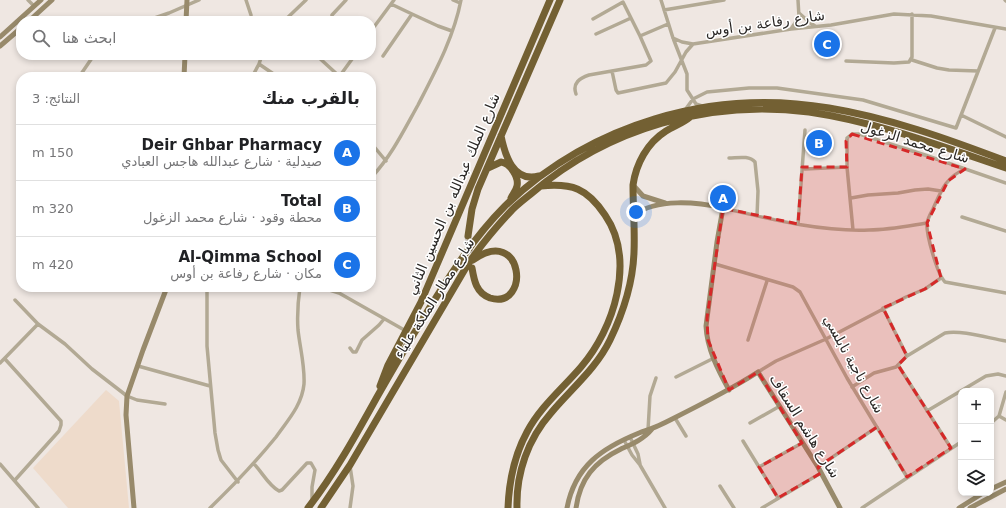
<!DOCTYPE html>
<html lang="ar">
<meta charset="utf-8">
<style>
body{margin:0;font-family:"DejaVu Sans",Cairo,sans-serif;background:#f2f2f2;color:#202124;direction:rtl}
.controls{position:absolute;right:12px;bottom:12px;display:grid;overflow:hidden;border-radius:8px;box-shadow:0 2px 6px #0003}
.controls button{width:36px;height:36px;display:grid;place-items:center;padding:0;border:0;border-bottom:1px solid #e0e0e0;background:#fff;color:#202124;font:20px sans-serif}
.you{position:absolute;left:636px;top:212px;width:14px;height:14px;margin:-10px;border:3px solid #fff;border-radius:50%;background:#1a73e8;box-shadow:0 0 0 6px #1a73e833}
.badge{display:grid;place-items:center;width:26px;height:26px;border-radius:50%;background:#1a73e8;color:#fff;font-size:13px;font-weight:700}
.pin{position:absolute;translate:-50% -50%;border:2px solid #fff;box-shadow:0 1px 4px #0006}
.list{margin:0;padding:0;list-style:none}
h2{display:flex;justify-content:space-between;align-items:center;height:52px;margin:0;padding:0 16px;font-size:17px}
h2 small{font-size:13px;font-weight:400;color:#757577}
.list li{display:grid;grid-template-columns:26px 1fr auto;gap:12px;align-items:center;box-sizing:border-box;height:56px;padding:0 16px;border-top:1px solid #e0e0e0}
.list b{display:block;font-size:15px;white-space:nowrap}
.list p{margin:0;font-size:13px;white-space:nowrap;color:#757577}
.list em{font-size:13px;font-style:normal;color:#757577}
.icon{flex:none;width:22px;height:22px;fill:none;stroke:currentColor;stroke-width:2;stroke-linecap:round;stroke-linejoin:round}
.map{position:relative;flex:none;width:1006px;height:508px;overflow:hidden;direction:ltr}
.search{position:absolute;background:#fff;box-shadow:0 2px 6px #0003;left:16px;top:16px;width:360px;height:44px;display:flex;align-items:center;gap:10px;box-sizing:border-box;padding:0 14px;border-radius:16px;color:#757577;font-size:15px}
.panel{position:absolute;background:#fff;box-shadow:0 2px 6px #0003;left:16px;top:72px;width:360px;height:220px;border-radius:16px;direction:rtl}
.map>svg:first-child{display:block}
</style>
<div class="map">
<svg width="1006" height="508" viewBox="0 0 1006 508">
<rect width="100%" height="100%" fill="#efe7e2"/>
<path fill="#eedbcb" d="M106,390L119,401L129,508H68L33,468Z"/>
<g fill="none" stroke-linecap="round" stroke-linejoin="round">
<path stroke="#c8c1bc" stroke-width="7" stroke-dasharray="7 3.5" stroke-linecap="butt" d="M468,236L471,264"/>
<path stroke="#b2a994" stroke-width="3.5" d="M28,0L34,6
M246,0L251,15
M453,0L460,3
M661,0L673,38L687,74V90L696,104L702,106
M1005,0L1006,1
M664,10L724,0
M799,13L809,22L815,26
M412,14L438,26L452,31
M146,21L169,13L199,0
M284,21L306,0
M334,21L332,18V15L346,0
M791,29L799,17L798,0
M371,31L394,0
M596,34L631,18
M640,36L668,24
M673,38L682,42L693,44L791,29L831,25L894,14L931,16L1006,29
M316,55L339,76
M383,56L412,14L391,4
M912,60L937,68L949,70L978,71
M846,61L894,63L909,62L912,57V14
M259,64L278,77
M612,71L616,90L618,93L666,83L675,72L686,52L693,44
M79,77L94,55
M252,77L259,64L262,55
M339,77L355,55
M576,94C572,83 580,78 589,75L646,65L651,61L640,36L623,2L593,19
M685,110L693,99L707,92L749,88H777L863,100L956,128L995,28
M961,115L1006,137
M371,143L386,161
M729,158C737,158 749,155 755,162L758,191L757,216
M802,167L805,169L847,167
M965,169C946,177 941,191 933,209C931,213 928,218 927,223C926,234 937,274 945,282L1006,293
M371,178C392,155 403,132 418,105C435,72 454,37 461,0
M851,198L868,195L898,193L915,190L928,189L941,191
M723,208C770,219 821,232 869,230C889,230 908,226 927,223
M962,217L1006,231
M798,224L805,130
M853,230L847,167V138L852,134H859L925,155L1006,183
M715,264L793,287L800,292L847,378L907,477
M207,287V346L215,433L218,450L221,460L238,482
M320,287L339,293L406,331
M15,300L38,324L65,344L92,369L127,396L137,400L165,404
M883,308L907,356
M748,340L767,281
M350,348L353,352H356L362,340L379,325L384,319
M5,359L61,421V425L59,431L15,480
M0,363L38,324
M898,365L951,448
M138,366L210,386
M758,372L776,361L826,339L906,297L925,289L941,278
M676,377L714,358
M852,387L874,373L896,367L907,356L945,333C962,330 988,338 1006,341
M927,411L986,376L998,374L1006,376
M999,416L1006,420
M675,418L686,436
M750,423L780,406
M991,423L999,416L1006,392
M648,430L650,396L656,378
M630,437L638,454L640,464
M624,440L632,455L640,465L665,508
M743,441L778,498
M0,464L38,508
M254,464C263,473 268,485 279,491L282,490L307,463H311L315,470L312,487V502
M350,466L353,486L350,508
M759,467L802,443
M818,467L877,427
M720,486L734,508
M210,508C235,484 254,464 276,437C288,420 302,405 304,384C305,366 300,348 298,330C297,316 298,301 300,287
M762,508L821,473
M862,508L961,442"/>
<path stroke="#988a6b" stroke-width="5" d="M29,21L52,0
M186,21L187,0
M0,37L41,0
M0,46L21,28
M184,77L185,55
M633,185L643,196L665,203
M634,215C657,198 697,202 723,208L717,242L706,326C707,349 718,370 729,390
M991,489L1006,482
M134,508L126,415L127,396L143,350L167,287
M567,508C575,466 602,448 639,433C647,430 654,428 662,424C694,408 727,392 758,372L818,467L840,508
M576,508C580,479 594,462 621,449C632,444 644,439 652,429
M959,508L983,493
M970,508L1006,489"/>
<path stroke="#736033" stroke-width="7" d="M501,136C505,155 513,183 539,176
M488,168L501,162C510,163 519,177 517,186C516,191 513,194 511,198
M468,236L472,209L478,189L560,0
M472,268C474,280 476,293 490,298C531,310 524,224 473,260
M380,386L388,365L421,302L550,0
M308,508C335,473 356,435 377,397C401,355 425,313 452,273C467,250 485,226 505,206C591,124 711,88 829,108C890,118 948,139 1006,161
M321,508L350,465L468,264C481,245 496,227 512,210C518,204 526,198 532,193C608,128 710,99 809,112C877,122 941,146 1006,168
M508,508C509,481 514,456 527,432C540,407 563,388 581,367C614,329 636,260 605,215C587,188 572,183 541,186
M517,508C516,473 528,439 551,413C571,389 596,369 610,340C623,313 633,283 634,252C635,230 633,208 633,185C636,164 647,143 666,131C674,126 683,123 690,117"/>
</g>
<path fill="#d62828" fill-opacity="0.2" stroke="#d62828" stroke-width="3" stroke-dasharray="8 5" stroke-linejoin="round" d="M852,134L965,169L948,181L927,223L941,278L925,289L883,308L907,356L898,365L951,448L907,477L877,427L818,467L821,473L778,498L759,467L802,443L758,372L729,390L708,340L707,318L723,208L798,224L802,167H847L846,141Z"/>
<g text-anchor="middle" stroke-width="3" stroke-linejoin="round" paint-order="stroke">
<g font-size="14" fill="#2a2725" stroke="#fff">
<text transform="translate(765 23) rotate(-8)" y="5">شارع رفاعة بن أوس</text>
<text transform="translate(915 142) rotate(17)" y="5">شارع محمد الزغول</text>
<text transform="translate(453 194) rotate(-67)" y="5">شارع الملك عبدالله بن الحسين الثاني</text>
<text transform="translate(434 298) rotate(-58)" y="5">شارع مطار الملكة علياء</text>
<text transform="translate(854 364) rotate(61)" y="5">شارع ناجية نابلسي</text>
<text transform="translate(805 426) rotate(58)" y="5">شارع هاشم السقاف</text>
</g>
</g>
</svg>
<div class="controls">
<button>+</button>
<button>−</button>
<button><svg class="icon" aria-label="layers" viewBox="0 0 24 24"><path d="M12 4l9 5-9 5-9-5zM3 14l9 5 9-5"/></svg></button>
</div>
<div class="you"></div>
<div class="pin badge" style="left:723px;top:198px">A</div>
<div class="pin badge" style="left:819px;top:143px">B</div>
<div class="pin badge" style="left:827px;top:44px">C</div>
<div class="search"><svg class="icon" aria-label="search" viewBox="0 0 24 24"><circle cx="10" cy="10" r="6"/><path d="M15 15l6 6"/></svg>ابحث هنا</div>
<section class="panel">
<h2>بالقرب منك<small>النتائج: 3</small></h2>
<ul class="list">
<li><span class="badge">A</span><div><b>Deir Ghbar Pharmacy</b><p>صيدلية · شارع عبدالله هاجس العبادي</p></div><em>150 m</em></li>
<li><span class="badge">B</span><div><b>Total</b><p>محطة وقود · شارع محمد الزغول</p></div><em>320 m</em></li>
<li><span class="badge">C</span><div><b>Al-Qimma School</b><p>مكان · شارع رفاعة بن أوس</p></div><em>420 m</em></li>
</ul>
</section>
</div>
